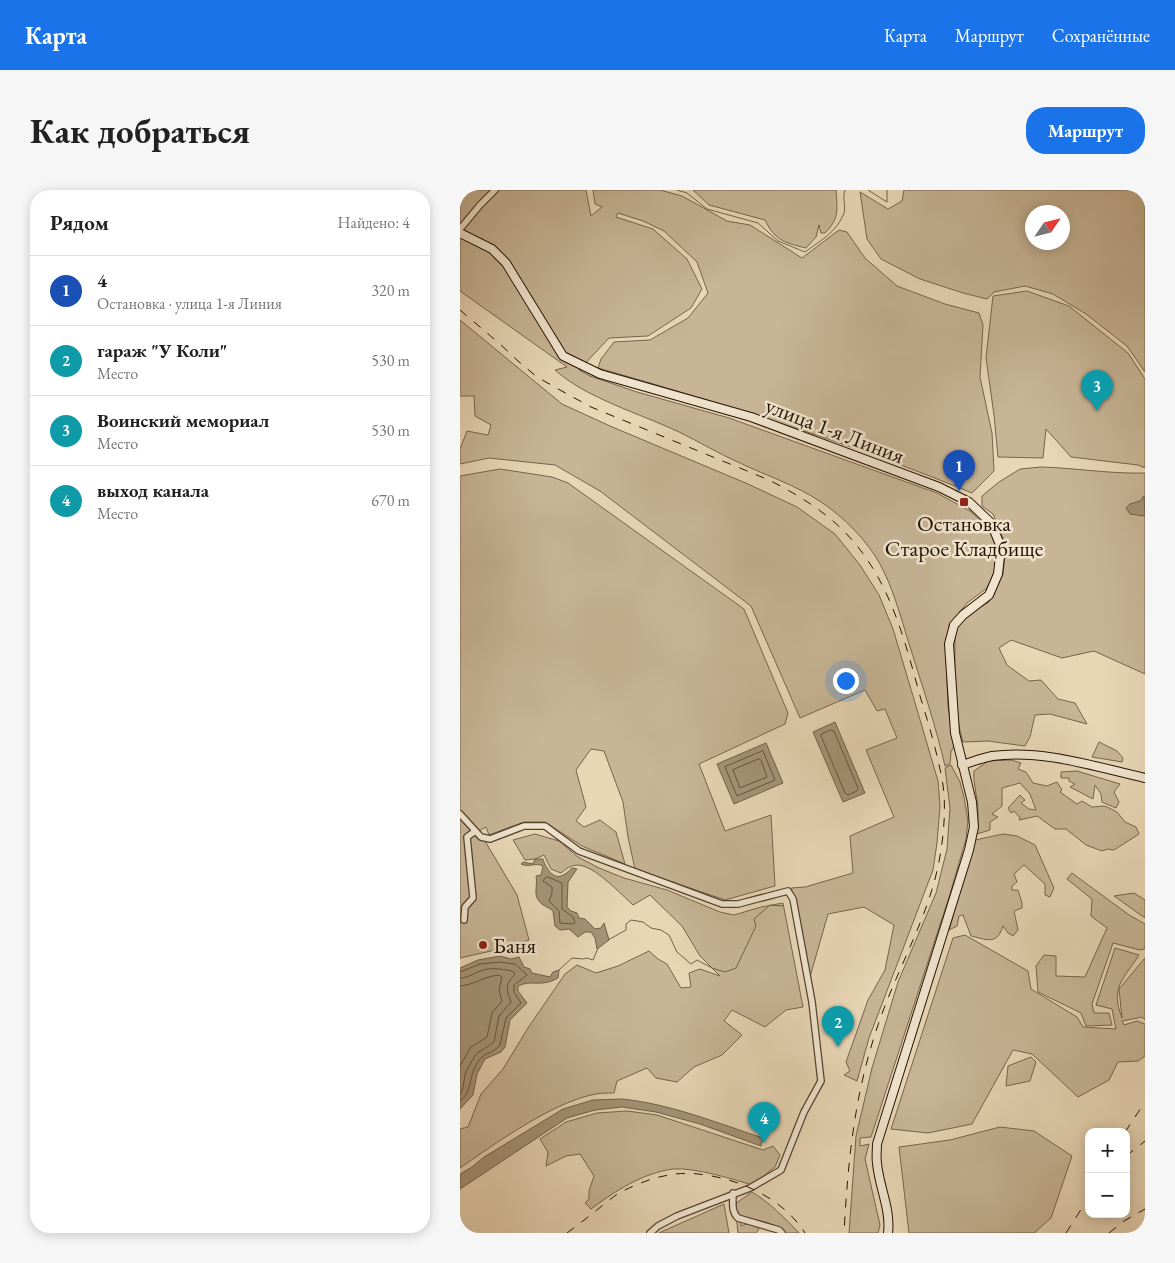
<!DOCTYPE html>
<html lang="ru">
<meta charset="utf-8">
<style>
body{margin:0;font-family:"EB Garamond",serif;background:#f6f6f6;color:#222}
.controls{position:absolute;right:15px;bottom:15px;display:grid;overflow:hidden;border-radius:10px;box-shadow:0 2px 12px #0003}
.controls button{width:45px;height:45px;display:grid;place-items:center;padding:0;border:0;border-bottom:1px solid #e0e0e0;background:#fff;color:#222;font:25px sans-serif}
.compass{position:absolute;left:565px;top:15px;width:45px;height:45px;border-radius:50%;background:#fff;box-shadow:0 2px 12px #0003;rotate:55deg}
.you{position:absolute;left:385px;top:490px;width:18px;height:18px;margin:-12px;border:4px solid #fff;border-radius:50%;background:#1a73e8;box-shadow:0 0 0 8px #1a73e833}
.badge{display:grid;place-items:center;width:32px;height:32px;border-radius:50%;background:#1a73e8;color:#fff;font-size:16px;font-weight:700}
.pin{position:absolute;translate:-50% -41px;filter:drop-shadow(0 1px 2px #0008)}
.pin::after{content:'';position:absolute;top:26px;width:18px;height:15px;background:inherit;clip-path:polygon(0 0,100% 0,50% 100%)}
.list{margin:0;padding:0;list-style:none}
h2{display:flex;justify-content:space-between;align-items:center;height:65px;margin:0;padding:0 20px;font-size:21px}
h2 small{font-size:16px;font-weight:400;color:#767676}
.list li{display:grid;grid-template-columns:32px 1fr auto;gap:15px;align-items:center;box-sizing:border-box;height:70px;padding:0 20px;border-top:1px solid #e0e0e0}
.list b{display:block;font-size:19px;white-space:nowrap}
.list p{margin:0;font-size:16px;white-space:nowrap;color:#767676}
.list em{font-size:16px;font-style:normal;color:#767676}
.map{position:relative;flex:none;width:685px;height:1043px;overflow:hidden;border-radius:20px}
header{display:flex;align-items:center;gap:30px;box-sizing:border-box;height:70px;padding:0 25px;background:#1a73e8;color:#fff}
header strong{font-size:24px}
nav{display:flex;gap:28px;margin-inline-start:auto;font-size:18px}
.intro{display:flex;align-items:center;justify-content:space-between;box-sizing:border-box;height:120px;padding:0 30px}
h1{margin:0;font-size:35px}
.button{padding:12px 22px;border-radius:20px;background:#1a73e8;color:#fff;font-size:18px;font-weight:700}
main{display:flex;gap:30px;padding:0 30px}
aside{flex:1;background:#fff;border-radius:20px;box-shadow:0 2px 12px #0003}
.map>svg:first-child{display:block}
</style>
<header>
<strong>Карта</strong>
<nav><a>Карта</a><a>Маршрут</a><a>Сохранённые</a></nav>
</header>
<div class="intro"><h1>Как добраться</h1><a class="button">Маршрут</a></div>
<main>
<aside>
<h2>Рядом<small>Найдено: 4</small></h2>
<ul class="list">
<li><span class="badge" style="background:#1a4fb4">1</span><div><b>4</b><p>Остановка · улица 1-я Линия</p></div><em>320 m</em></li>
<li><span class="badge" style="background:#0f9aa8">2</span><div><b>гараж &quot;У Коли&quot;</b><p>Место</p></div><em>530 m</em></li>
<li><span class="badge" style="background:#0f9aa8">3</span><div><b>Воинский мемориал</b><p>Место</p></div><em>530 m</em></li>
<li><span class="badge" style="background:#0f9aa8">4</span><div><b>выход канала</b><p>Место</p></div><em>670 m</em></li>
</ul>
</aside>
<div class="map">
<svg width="685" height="1043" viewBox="0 0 685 1043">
<rect width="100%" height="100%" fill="#e8d6b5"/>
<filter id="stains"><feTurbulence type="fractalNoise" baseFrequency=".004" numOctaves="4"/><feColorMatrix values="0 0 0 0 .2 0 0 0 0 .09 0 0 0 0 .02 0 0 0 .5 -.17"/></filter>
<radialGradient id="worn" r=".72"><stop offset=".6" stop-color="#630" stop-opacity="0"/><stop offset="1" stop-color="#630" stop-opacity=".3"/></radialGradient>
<path fill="#c7b596" stroke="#75644c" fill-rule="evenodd" d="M0,0H126L131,26L142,17L135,14L133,0H200L222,6L267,31L290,35L342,68L379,40L387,42L405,68L437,96L485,114L519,123L523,135L520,187L532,243L534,281L512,303C391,253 264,214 138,178L141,169L154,152L190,150L228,128L248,103L237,72L204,41L183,31L158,23L156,27L193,39L227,69L242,99L231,118L188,146L149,148L119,180L130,186L177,202L269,228L477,303L510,321L525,335L533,344L537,359L535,381L527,398L507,413L489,435L486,466L488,517L494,556L491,562L490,574L485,576C476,537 463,498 451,460C440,426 431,385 408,356C396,340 378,323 361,312C336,295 307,286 280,273C259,264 240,252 219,242C181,224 126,208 95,180L107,177L0,101Z
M233,0H376C377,19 380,28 365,43H361L359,35L356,47L346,58C326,53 315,51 305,30L249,15Z
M444,0H685V182L667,156L626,124L593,104L565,96L534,102L527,109L503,103L460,89L421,69L407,49L400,2L428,19L442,11ZM572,22H602V52H572Z
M567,101L609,116L668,163L685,189V278L678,275L611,267L586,239L583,268L538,267L534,225L526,168L533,106Z
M0,130L102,214L150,236L288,294L337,317L375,344L400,375L419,405L433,439L461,533L478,591L480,616L477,653L473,680L409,848L397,891L384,885L390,881L386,872L408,810L425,780L434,735L404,717L368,724L350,787L337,714L331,698L345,697L393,683L390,646L434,627L406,560L437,548L425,519L417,521L405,500L340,528L291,416L140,301L95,275L29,268L0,274V259L7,241L28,245L31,235L15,226L14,206H0Z
M581,277C616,278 650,284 685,283V484L634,461L602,468L551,450L539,458L547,475L569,491L581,490L598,509L615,513L627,534L590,524L575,525L570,547L565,556L528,551L503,552C493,521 495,472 495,439L509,424L529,412L543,384L546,356L533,324L522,316V306L539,292L560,279Z
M40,279L92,287L108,293L284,419L328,523L325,534L239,574L265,641L311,625L315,696L265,710L175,679L168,647L163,612L144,561L131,559L116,580L126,617L116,631L124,637L140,630L156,642L165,674L122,656L85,632H64L29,645L26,637L19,641L57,705L69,750L40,759L0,768V286Z
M639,552L657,561L663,568L662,572L632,567Z
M551,570L561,573L558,579L566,582L573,593L587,596L597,592L602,600L600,602L617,614L622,611L632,617L645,616L657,622L665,632L676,637L679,644L654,660L648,659L642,661L626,655L606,639H595L577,626L559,630L560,628L554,621L551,623L548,618L560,605L565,610L561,613L569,619L576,620L570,604L560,593L542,598V616L532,624L538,627L530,632V640L517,644C518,631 519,618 516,604C515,595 513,590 514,581L528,571Z
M491,575L500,592L504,607L508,631L506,649L490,704L411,947L400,948V956L409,954L405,969L420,1035L418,1043H389L396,946L412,878L438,792L476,703L487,659L490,618L485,578Z
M617,581L660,594L654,602L659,612L656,618L642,612L641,604L635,595L633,609L610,597L615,594L609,591V588H601V582Z
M75,644L99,651L118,667L139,678L164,688L207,700L260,722L274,725L301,717L323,713L343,817L326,820L305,837L272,820L264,831L282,845L262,865L234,877L217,892L196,888L187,878L157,891L154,903C147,903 139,903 131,905C89,915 36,953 0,978V939L8,937L21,904L43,879L68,838L105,784L117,775L136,783L158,776L189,761L198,769L207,774L221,798L231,797L229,783L240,779L260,786L240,766L222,736L190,705L173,715C161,704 138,680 123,676C114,673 107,678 101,683L91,679L84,665L75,669L65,670L53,650Z
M543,644L557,646L575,655L594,698L590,707L585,705V694L564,675L554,684L557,692L552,696V700H558L562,713V718L554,721L558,740L553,746L548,743L543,736C537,755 528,750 511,746L503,725L499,726L497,736L489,740L515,650Z
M612,683L669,725L685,734V759L680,760L653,753L632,814L634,823H649L652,835L626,836L621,823L578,802L576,776L584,765L596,766V786L625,787L647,738L631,726L632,709L607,689Z
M674,703L685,710V728L654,706Z
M505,745L568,781L571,799L617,827L623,837L656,839L652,819L636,815L655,758L679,765C663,790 650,797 662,828L659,799L685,768V830L682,827L662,831L664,835L677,831L685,834V866L678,871L658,872L649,890L618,907L572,864L553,860L512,934L468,943L431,939L493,748Z
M571,867L576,872L570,891L546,896L548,876Z
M167,921L197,925L303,960L313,956L320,965L315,977L292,995C273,989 233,977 213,979C183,983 155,1001 131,1019L125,1013L129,1009V1001L134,986L120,964L106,966L86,976L88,962L80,949L106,932L137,923Z
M540,937L574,941L612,966L591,1028L574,1043H449L439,957L490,950Z
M292,1002C310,1013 324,1027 339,1043H324C314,1032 294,1029 280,1027L281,1036L289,1033L300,1037L296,1043H278L275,1014Z
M264,1014L269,1043H199L201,1042Z"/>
<path fill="#a59478" stroke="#716048" d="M684,306L685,326L670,324L666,318L670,314L680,311Z
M375,532L405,603L383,612L353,542Z
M306,553L323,593L274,614L257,574Z
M75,669H83C85,676 92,689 101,686C105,685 109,681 112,678L117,679L108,692L107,717L111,721L117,723L119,728L125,729L135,739L141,738L144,733L149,750L137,759L135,748L131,742H125L118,747L109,739L100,740L95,736L93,721C89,717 82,716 79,711C73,704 78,695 76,686L81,685L83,676C75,672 69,678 61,674L63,672L73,674Z
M40,766L51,769L59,767L64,777L70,779L72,783L90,787L93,782L99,780L98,788C81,798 72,789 58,796V801L67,813L50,830L45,857L41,862L25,869L17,884L13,905L0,919V778L18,770Z
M162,909C211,914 257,933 303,948L301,956L240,934L196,922L162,917L135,920L107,928L0,999V984L12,977L24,967L103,919L133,910Z"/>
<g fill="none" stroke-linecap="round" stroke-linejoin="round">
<path stroke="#64543c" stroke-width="1" d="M371,540L374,541L398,598L397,601L388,605L385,603L361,546L362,544Z
M303,561L315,590L277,606L265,577Z
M299,569L301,570L307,587L280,598L273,580Z
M88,687L102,693V719L113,727L115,732L114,734L100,733L99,721L89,711L92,703V697L83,691L85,688Z
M0,782L20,774L40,772L55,774L67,785L54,795V802L61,813L46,828L40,855C32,865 23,861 16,875C9,887 12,903 0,911
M0,788C7,788 13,784 20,781C31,777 41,779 52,781L55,784C45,795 46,799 51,812L39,826L34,852L16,864L6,881L2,901L0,904
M0,796C14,795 25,786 39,785L42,787L39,800L42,811L32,823L27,847L11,857L0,876"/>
<path stroke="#716048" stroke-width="1" d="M217,0L227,3L247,19L298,33L318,51L345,62C360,51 377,42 384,23C386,16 382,7 385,0
M408,0L427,12V0
M148,750L166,740V734L171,730L183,732L191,738L201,740L209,745L217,762L231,774L237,770L252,778L265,782L276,778L296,736L294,729L310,715L323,716
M99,780L112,768L123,769L127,768L133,770L138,758"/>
<g stroke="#54442e" stroke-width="8">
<path id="street" d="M0,39L20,15L35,0
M0,624L21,647L30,649L64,636H85L119,661L262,714H278L328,701L333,709L352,812L361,891L344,922L321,980L290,998L217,1026L198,1036L190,1043
M4,730L5,717L13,708L7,647L14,642
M273,1003C273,1013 271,1021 278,1028L319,1040L322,1043"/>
</g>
<g stroke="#231301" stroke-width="10">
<path id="secondary" d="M0,43L32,59L46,73L103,166L140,184L291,227L479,297L509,312L531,333L541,357L538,384L529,405L503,425L494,435L489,454L495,543L512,612L514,637L509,660L417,954C417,960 416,967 417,973C419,997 431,1019 428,1043
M502,575C512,572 522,568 532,566C583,559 636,577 685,588"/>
</g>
<use href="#street" stroke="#f0e4cf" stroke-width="5.5"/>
<use href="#secondary" stroke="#f0e4cf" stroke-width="8"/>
<path stroke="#231301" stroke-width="1" stroke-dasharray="9 9" stroke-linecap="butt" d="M0,120L40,154L58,171L77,187L100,200L131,217L309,290C340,306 370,324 393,351C431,395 445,451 460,506C469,535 478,565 483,595C486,618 484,643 480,666C470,726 436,780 417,838C394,907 388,971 384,1043
M665,942L685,912
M666,966L685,951
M107,1043C119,1034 131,1025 143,1015C150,1010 157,1003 165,1000C187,989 213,981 238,984C278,988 323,1008 345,1043
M606,1043L629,1007
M649,1043L664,1031L685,1019"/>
</g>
<g fill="#8f2418" stroke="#f0e4cf" stroke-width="2">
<rect x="499" y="307" width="10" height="10" rx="2.5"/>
<circle cx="23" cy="755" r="5"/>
</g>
<g text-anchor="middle" stroke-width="5" stroke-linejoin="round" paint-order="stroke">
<g font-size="22" fill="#231301" stroke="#f0e4cf">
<text transform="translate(375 240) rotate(21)" y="8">улица 1-я Линия</text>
</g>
<g font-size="22" fill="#231301" stroke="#f0e4cf">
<text x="504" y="341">Остановка<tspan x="504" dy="25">Старое Кладбище</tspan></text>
<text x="33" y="763" text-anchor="start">Баня</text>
</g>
</g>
<rect width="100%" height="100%" filter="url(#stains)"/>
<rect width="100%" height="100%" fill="url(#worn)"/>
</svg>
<div class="controls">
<button>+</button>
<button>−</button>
</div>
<svg class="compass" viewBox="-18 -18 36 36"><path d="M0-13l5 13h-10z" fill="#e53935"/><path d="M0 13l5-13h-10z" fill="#767676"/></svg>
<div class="you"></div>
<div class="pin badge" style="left:499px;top:301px;background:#1a4fb4">1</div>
<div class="pin badge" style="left:378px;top:857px;background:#0f9aa8">2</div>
<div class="pin badge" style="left:637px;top:221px;background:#0f9aa8">3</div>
<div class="pin badge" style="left:304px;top:953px;background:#0f9aa8">4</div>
</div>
</main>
